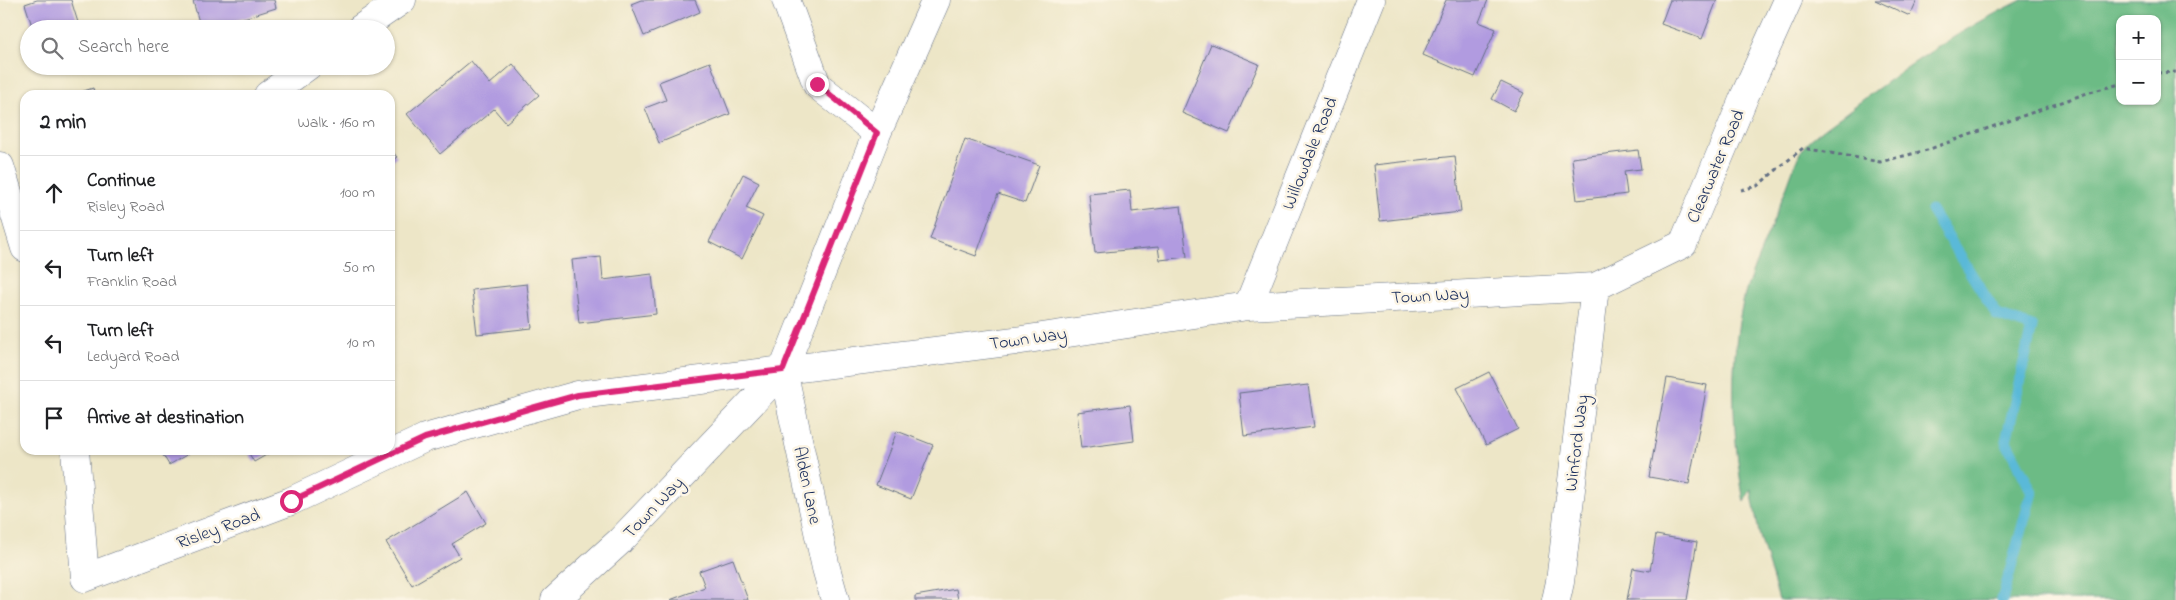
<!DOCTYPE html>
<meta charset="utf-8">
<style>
body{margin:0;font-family:"Indie Flower",sans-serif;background:#f6f6f6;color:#202124}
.controls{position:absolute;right:15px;top:15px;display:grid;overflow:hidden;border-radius:10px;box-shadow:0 1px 4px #0004}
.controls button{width:45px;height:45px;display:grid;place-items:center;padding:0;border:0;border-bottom:1px solid #e0e0e0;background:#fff;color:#202124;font:25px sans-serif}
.stop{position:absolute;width:15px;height:15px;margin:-11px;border:4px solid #db2777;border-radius:50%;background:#fff}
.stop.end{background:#db2777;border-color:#fff;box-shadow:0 1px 5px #0008}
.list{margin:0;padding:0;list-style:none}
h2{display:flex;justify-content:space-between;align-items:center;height:65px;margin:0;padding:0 20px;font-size:21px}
h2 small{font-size:16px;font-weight:400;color:#757577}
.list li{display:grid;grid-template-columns:32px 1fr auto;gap:15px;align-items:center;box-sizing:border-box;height:75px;padding:0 20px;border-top:1px solid #e0e0e0}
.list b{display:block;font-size:19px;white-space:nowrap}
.list p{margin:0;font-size:16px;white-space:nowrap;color:#757577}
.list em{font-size:16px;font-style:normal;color:#757577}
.icon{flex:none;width:28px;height:28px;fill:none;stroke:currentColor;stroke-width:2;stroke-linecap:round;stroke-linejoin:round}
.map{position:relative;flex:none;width:2176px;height:600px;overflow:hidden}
.search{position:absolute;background:#fff;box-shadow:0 1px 4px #0004;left:20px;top:20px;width:375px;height:55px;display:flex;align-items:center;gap:12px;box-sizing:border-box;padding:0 18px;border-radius:28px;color:#757577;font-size:19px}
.panel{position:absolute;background:#fff;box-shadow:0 1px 4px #0004;left:20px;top:90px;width:375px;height:365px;border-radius:15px}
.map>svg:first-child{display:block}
</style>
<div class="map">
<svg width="2176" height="600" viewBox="0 0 2176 600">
<rect width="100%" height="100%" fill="#fcf5e5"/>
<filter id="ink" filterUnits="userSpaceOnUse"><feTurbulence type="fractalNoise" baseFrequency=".02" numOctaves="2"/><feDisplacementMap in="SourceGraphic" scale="10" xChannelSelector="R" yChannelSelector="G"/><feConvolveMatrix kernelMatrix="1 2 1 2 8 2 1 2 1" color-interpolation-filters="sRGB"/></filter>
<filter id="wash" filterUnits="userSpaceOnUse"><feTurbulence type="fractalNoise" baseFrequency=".0096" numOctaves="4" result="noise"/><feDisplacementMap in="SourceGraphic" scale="20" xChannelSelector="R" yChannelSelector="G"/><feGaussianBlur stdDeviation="1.12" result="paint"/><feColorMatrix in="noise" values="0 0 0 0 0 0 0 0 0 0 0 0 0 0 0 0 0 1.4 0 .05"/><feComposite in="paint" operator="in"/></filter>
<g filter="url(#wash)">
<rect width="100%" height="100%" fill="#ede6c7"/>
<path fill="#6cbb85" stroke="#447572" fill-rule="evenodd" d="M2022,0H2176V600H1779L1759,533L1751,489L1744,502C1732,435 1727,350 1748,284C1757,258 1769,233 1779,207C1785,194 1796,157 1803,148C1812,136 1835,121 1847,112C1902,69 1959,30 2022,0ZM2120,19H2157V101H2120Z"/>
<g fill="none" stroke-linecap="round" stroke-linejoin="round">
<path stroke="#5ab9d8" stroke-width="11" d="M1931,210L1997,315L2032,327L2006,441L2032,492L2002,600"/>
</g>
<g id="blocks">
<path fill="#b19be0" d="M37,0H71L80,29H33L25,4Z
M197,0H274L276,8L209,29H201L193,1Z
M641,0H695L700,12L644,36L631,4Z
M1446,0H1488L1479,22L1496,29L1475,77L1423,55Z
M1670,0H1717L1702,39L1661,24Z
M1875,0H1917L1910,16Z
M1211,44L1259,64L1229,133L1182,113Z
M471,61L490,84L513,64L539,95L506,123L494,109L440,154L407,114Z
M710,62L730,114L659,143L645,108L666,100L659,82Z
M1501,82L1524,93L1514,111L1492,99Z
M93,88L95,95H72Z
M965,139L1039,165L1025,203L998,194L976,256L930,239Z
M390,149L397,157L390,162Z
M1638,150L1641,169L1624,171L1627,194L1577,200L1572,158Z
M1455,156L1461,212L1380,221L1374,165Z
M743,174L759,182L746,208L763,216L742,259L709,242Z
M1130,190L1132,212L1181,206L1187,257L1160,260L1158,247L1095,253L1089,194Z
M601,257L603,280L652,274L656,314L579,323L572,260Z
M527,284L532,328L477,334L472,290Z
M1489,372L1518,429L1486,445L1457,388Z
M1667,378L1707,385L1689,484L1649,477Z
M1308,385L1314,427L1244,436L1239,393Z
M1130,405L1134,441L1081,448L1077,412Z
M897,431L933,445L911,499L876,485Z
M160,450H195L169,465Z
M247,450H275L254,462Z
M468,492L486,523L452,544L460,557L412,585L386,542Z
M1656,535L1697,542L1687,600H1627L1633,568L1650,571Z
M733,559L748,600H670L705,587L699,571Z
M956,589L958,600H915V596Z"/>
</g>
</g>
<g filter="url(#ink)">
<use href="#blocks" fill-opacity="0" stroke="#646f83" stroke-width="1"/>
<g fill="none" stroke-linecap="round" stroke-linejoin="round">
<g stroke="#646f83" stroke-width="29">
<path id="minor" d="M786,0L817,85L877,133
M360,29L402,0
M268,95L308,66
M0,166L25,248
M1248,306L1371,0
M783,370L877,133L936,0
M783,370L826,568L835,600
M75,450L85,578L291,501L425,438L578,395L783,370
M555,600L621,540L783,370L1015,341L1248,306L1595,287L1683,244L1745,95L1788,0
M1556,600L1560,582L1595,287"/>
</g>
<path stroke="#646f83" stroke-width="3" stroke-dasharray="4 4" stroke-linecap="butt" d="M2157,73L2176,72
M1741,190L1757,186L1803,148L1880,162L1927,150L2090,92L2120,84"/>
<use href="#minor" stroke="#fff" stroke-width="28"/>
</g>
</g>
<g fill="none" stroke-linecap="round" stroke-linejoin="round" filter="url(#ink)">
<path stroke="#db2777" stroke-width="6" d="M291,501L425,438L578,395L783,370L877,133L817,84"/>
</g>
<g text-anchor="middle" stroke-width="5" stroke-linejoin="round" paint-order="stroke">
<g font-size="18" fill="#1b2f5e" stroke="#fcf5e5">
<text transform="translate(1309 153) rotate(-68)" y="6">Willowdale Road</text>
<text transform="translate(1715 166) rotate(-67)" y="6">Clearwater Road</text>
<text transform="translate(1430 295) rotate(-3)" y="6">Town Way</text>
<text transform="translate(1028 338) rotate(-8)" y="6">Town Way</text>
<text transform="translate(1576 443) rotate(-83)" y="6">Winford Way</text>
<text transform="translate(808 485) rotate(78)" y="6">Alden Lane</text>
<text transform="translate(653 507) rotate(-46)" y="6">Town Way</text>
<text transform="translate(218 528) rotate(-20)" y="6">Risley Road</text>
</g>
</g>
</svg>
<div class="controls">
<button>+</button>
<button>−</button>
</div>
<div class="stop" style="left:291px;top:501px"></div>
<div class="stop end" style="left:817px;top:84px"></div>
<div class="search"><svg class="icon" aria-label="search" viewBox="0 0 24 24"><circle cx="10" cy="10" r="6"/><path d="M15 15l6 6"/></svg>Search here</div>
<section class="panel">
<h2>2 min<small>Walk · 160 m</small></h2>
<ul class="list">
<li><svg class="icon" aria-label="ahead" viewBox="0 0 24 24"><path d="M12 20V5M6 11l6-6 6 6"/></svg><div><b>Continue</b><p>Risley Road</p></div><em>100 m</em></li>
<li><svg class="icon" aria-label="left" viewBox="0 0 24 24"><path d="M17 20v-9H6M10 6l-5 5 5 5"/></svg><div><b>Turn left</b><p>Franklin Road</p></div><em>50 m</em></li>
<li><svg class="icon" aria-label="left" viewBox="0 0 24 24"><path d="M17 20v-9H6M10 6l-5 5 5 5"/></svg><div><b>Turn left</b><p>Ledyard Road</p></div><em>10 m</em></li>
<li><svg class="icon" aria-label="arrive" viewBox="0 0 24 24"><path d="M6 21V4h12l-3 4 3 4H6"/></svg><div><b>Arrive at destination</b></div></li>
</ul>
</section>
</div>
